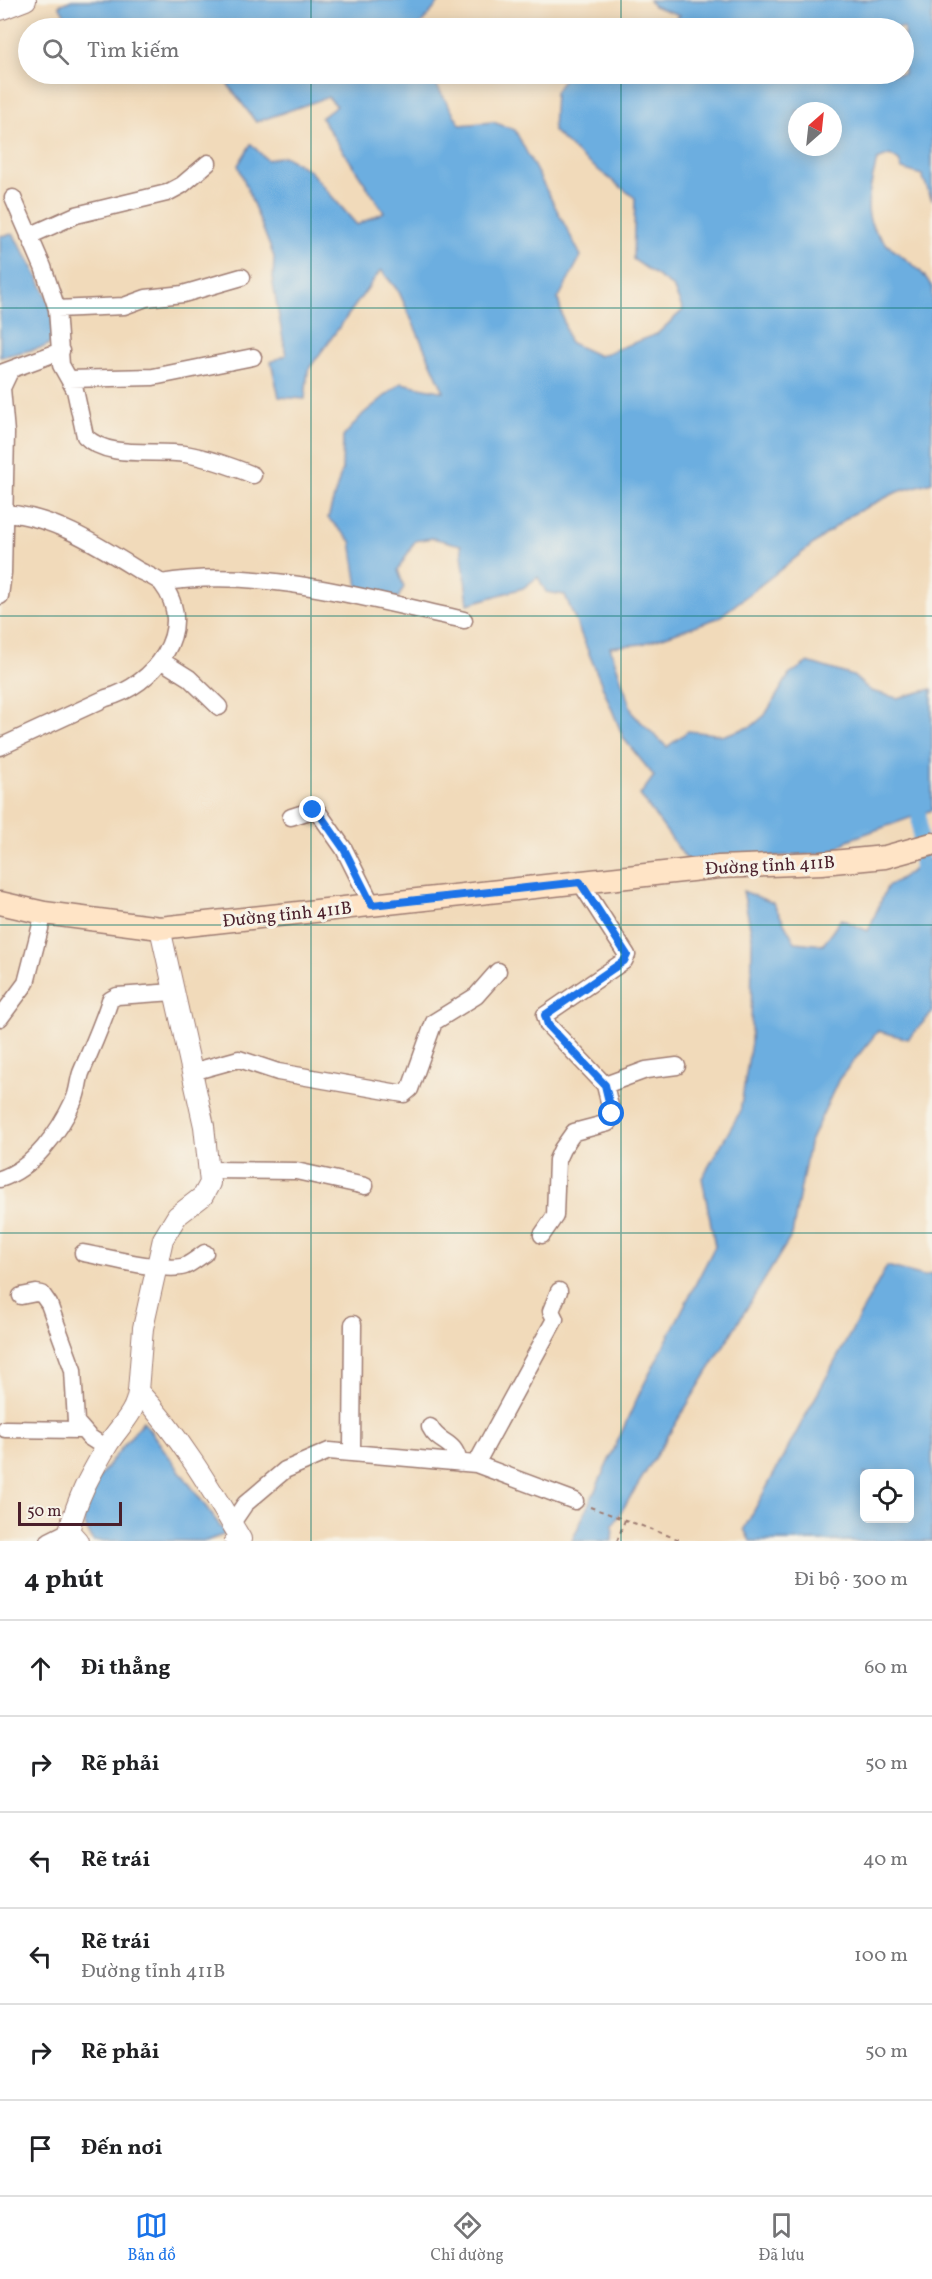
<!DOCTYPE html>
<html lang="vi">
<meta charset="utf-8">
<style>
body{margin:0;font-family:Vollkorn,serif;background:#f2f2f2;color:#202124}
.controls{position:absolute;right:18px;bottom:18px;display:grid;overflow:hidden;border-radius:9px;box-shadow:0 3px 15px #0003}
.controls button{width:54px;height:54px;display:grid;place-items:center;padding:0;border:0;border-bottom:2px solid #e0e0e0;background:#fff;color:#202124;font:30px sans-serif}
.compass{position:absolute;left:788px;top:102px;width:54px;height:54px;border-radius:50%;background:#fff;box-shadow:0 3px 15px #0003;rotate:27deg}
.scale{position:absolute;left:18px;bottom:15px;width:104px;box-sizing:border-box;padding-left:6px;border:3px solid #4a1f2b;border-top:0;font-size:16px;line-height:21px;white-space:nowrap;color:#4a1f2b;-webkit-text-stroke:4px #f7f3e8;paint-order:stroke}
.stop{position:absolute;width:18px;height:18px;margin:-14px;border:4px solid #1a73e8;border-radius:50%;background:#fff}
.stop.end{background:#1a73e8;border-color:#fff;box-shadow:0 2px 6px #0008}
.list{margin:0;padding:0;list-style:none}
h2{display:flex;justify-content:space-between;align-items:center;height:78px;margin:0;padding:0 24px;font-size:26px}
h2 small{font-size:20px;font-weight:400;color:#757577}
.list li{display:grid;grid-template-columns:39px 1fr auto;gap:18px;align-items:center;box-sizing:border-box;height:96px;padding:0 24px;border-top:2px solid #e0e0e0}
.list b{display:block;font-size:22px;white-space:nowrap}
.list p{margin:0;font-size:20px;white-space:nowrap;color:#757577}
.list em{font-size:20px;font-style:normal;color:#757577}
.icon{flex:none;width:33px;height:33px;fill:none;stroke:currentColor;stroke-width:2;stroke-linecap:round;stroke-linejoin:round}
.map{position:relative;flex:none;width:932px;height:1541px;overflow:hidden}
.search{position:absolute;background:#fff;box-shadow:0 3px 15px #0003;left:18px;right:18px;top:18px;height:66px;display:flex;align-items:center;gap:15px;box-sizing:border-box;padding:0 21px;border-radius:33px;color:#757577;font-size:22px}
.sheet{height:654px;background:#fff}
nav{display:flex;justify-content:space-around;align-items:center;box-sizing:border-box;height:84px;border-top:2px solid #e0e0e0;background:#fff;font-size:16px;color:#757577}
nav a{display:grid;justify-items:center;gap:3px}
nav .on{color:#1a73e8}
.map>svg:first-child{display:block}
</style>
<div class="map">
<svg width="932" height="1541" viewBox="0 0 932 1541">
<rect width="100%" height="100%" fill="#f7f3e8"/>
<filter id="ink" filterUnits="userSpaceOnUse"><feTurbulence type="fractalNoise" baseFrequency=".0167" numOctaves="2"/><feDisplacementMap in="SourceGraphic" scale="12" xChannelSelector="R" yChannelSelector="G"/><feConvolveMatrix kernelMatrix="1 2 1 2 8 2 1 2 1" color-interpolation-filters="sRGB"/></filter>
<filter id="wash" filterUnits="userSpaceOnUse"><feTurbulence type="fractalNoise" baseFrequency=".008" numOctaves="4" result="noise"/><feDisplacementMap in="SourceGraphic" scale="24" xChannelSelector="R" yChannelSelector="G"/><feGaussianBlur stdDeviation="1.35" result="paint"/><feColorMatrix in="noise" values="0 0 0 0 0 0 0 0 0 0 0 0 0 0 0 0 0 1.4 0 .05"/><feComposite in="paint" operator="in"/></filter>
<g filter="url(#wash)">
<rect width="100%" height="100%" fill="#f1daba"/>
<path fill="#6caee0" stroke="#5b6686" stroke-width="1.5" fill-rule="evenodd" d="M72,0H441L418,28H197L192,25L176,28H72L59,5Z
M649,0H932V200L922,175L902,169L899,161L890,155L877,160C866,205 858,225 899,254C913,265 924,272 932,287V482L897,492L851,515L718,618L642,644L610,647L633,714L667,747L688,731L725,735L752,726L765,715L789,675L808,662L853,676L871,691L897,698L932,689V810L848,840L830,854L687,860L640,795L654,776L624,739L565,595L546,592L538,577L523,588L468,604L461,545L432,538L415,541L398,570L404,587L398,598L358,587L351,541L328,518L342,470L343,437L363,414L401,383L444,392L399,292L381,270L308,370L305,399L279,397L271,362L286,355L273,284L274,257L238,165L251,144L267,160L284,156L309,170L357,225L384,212L321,118L337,106L328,97L256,122L220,74H430L460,125L493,122L515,130L581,256L558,299L569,342L599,356L657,334L683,310L673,287L633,259L635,198L580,156L553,131L555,92L567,74H904V28H667L680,15L653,6ZM797,111H833V147H797Z
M13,234C30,262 59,307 54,341L44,347L0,357V236Z
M929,860H932V1013L908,1039L878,1031L839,1079L809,1144L792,1235L613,1525L612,1541H572L640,1392L715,1246L702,1178L740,1112L751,1042L752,937L743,891L773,903L795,942L823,945L841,919L868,931L887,887Z
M887,1266L924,1276L932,1273V1541H750L744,1529ZM864,1474H910V1518H864Z
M143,1421L226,1534L206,1541H93C88,1532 81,1521 83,1510C87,1486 128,1442 143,1421Z"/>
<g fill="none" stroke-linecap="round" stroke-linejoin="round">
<path stroke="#6caee0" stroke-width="15" d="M919,815L922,884"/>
</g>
</g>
<g filter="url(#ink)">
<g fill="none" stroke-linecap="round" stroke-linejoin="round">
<g stroke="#9e7c72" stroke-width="19">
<path id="minor" d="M13,198L43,267L57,309L61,365L75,390L85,436C108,460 155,449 185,454C209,458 231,466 253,475
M29,236L76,215L167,193L182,185L208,163
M57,309L124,306L146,298L183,294L242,277
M1,373L61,351
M69,379L153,377L253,357
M161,583C259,566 368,599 464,620
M0,596L3,573L6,433L2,388L10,371
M162,661L189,678L219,707
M0,747L106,698C153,686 198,630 162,584C157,578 145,574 138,570C98,545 53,516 4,513
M291,817L313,810L318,812L344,849L372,905
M0,1018L26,983L44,913
M192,1072L239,1059L278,1072L404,1094L410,1089L434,1022L476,996L498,971
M605,1085L646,1070L677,1066
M210,1170L296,1171L365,1186
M0,1179C34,1168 59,1132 74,1100C78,1092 78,1082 81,1073C91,1049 102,1026 110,1000L117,996L174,992
M542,1235L555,1216L557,1160L562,1149L574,1132L608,1123L612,1114L605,1085L548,1025L545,1015L624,961L627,955L580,882
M83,1253C105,1257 167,1273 185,1266C192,1263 199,1257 205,1253
M21,1296L36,1293L42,1294L49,1304L73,1370L76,1422L89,1437L106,1448
M430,1427C439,1445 455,1439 459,1463
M5,1429L81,1430
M352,1451L353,1324
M476,1464L555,1319L551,1311L559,1291
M232,1523L245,1504L285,1470L329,1451L476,1464L575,1501
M49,1541L69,1531"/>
</g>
<g stroke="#9e7c72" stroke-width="22">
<path id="tertiary" d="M0,10L26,0
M138,1391L143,1328L163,1239L177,1216L203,1196L210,1183L204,1126L160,928
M78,1541L69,1531C78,1496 89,1477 107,1446C118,1427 136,1414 138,1391C179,1435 210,1487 241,1539L235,1541"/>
</g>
<g stroke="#9e7c72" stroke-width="25">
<path id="secondary" d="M0,903L44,913L160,928L719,867L822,863L885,857L932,844"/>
</g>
<path stroke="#9e7c72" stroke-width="2" stroke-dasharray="4.5 4.5" stroke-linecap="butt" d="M590,1507L683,1541
M617,1541L625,1520"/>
<use href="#minor" stroke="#fff" stroke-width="16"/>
<use href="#tertiary" stroke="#fff" stroke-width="20"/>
<use href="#secondary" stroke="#ffe4c6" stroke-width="22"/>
</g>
</g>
<g fill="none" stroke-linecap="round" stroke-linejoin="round" filter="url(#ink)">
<path stroke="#1a73e8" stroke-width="8" d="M313,810L318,812L344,849L372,905L580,882L627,955L624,961L545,1015L548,1025L605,1085L612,1114"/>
</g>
<path fill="none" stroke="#0f766e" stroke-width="1.5" stroke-opacity="0.55" d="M311,0V28M621,0V28M311,74V1541M621,74V1541M0,308H932M0,616H932M0,925H932M0,1233H932"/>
<g text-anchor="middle" stroke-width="6" stroke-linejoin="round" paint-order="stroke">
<g font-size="18" fill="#4a1f2b" stroke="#f7f3e8">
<text transform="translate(770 865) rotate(-3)" y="6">Đường tỉnh 411B</text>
<text transform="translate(287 914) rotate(-6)" y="6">Đường tỉnh 411B</text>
</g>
</g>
</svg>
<div class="controls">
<button><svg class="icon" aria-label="locate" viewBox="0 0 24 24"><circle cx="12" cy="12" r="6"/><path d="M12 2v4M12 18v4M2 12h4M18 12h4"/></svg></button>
</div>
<svg class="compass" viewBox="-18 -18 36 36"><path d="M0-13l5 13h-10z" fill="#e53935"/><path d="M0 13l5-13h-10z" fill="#757577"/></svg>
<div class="scale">50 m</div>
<div class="stop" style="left:612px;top:1114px"></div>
<div class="stop end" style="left:313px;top:810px"></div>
<div class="search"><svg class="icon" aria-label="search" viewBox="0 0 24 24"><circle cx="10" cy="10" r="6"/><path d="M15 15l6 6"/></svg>Tìm kiếm</div>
</div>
<section class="sheet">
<h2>4 phút<small>Đi bộ · 300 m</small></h2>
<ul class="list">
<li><svg class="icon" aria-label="ahead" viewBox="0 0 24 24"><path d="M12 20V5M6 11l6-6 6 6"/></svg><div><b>Đi thẳng</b></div><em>60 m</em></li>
<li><svg class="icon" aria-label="right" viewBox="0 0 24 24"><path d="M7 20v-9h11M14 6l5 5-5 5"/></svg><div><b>Rẽ phải</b></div><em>50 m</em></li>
<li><svg class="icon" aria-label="left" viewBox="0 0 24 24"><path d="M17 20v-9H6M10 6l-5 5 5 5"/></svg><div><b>Rẽ trái</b></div><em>40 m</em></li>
<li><svg class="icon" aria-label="left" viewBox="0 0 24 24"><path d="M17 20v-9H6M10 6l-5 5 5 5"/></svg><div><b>Rẽ trái</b><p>Đường tỉnh 411B</p></div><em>100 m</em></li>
<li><svg class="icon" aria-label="right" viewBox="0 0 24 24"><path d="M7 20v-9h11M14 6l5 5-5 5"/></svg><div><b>Rẽ phải</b></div><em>50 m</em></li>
<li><svg class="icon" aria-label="arrive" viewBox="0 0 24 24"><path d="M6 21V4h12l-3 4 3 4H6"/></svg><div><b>Đến nơi</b></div></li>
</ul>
</section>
<nav>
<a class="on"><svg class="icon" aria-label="map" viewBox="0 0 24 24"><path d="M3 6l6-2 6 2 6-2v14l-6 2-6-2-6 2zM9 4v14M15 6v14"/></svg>Bản đồ</a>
<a><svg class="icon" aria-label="directions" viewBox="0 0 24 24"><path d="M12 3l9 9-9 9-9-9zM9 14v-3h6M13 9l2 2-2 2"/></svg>Chỉ đường</a>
<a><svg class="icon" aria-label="saved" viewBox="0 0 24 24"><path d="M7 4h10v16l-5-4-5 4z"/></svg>Đã lưu</a>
</nav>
